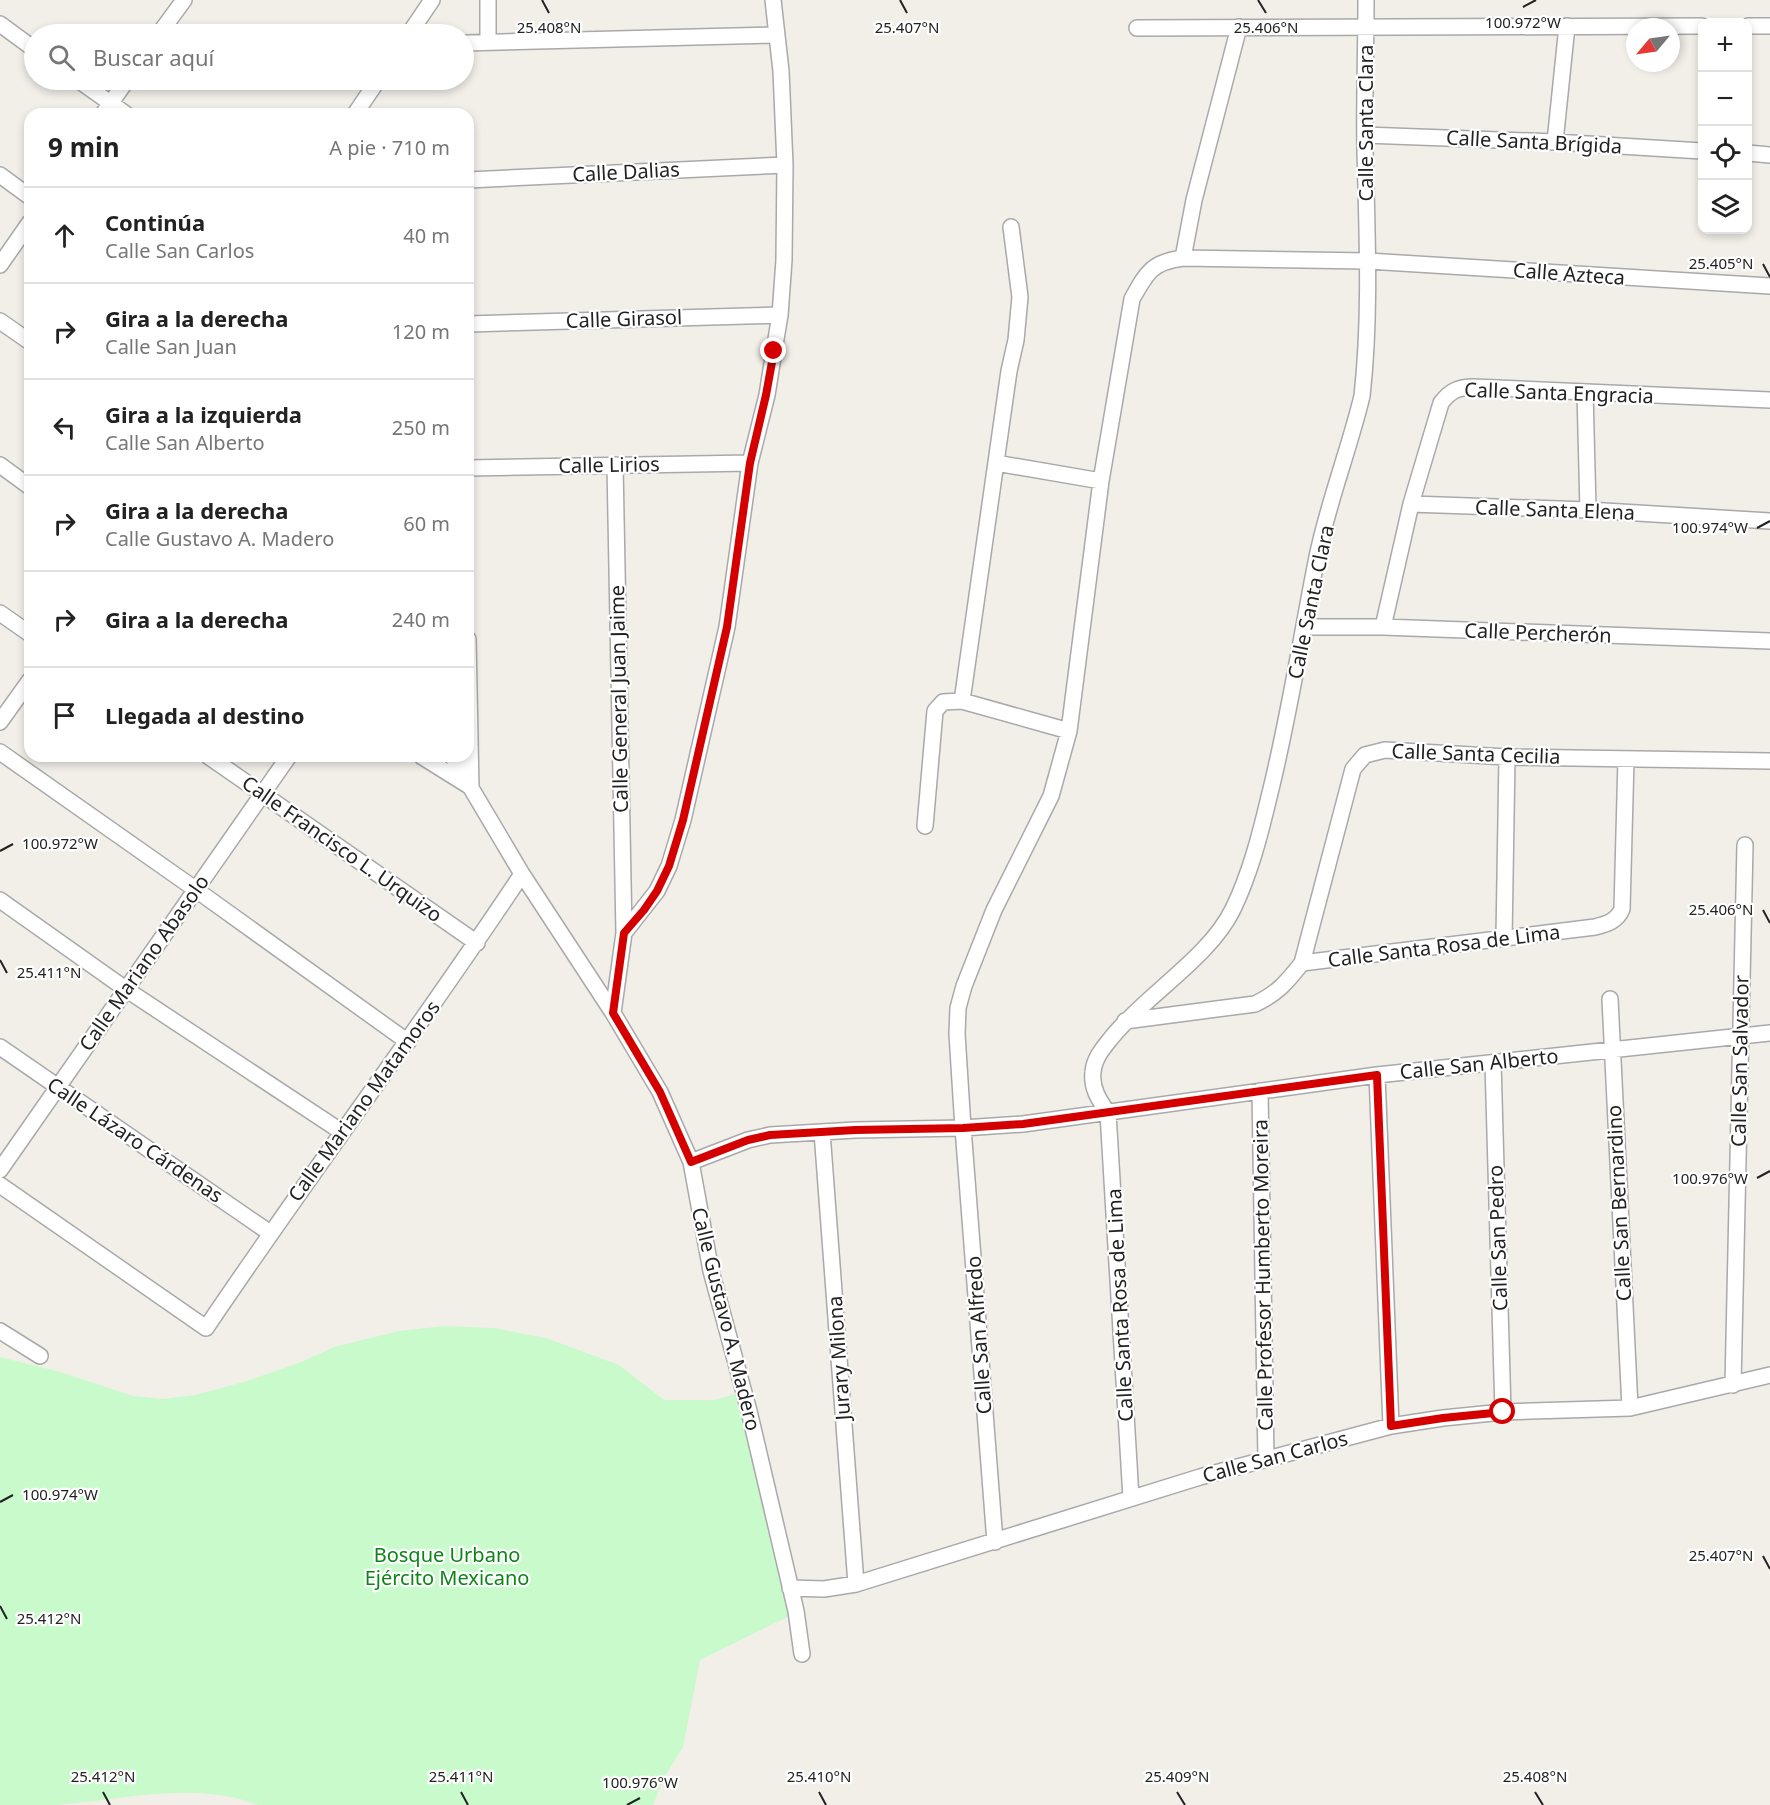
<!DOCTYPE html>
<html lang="es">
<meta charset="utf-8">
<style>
body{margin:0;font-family:"Noto Sans",sans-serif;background:#f6f6f6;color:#222}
.controls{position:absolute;right:18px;top:18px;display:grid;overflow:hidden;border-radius:12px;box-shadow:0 3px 9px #0003}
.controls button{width:54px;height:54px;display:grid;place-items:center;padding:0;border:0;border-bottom:2px solid #e0e0e0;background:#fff;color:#222;font:30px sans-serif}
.compass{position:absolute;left:1626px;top:18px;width:54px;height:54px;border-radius:50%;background:#fff;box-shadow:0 3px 9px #0003;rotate:241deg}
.stop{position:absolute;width:18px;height:18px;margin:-14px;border:4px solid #d40000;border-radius:50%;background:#fff}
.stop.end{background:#d40000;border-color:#fff;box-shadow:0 2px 6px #0008}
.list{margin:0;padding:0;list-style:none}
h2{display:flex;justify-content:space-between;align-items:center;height:78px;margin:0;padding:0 24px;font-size:26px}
h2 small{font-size:20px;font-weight:400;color:#767676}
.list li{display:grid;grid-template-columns:39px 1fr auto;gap:18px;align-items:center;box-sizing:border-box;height:96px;padding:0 24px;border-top:2px solid #e0e0e0}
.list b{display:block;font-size:22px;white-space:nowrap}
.list p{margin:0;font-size:20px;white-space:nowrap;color:#767676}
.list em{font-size:20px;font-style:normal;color:#767676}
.icon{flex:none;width:33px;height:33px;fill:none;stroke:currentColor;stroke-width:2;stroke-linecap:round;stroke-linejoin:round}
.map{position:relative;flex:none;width:1770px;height:1805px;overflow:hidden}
.search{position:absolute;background:#fff;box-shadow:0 3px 9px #0003;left:24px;top:24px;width:450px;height:66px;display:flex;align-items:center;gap:15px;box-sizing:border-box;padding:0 21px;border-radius:33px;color:#767676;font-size:22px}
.panel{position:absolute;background:#fff;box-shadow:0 3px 9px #0003;left:24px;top:108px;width:450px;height:654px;border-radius:18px}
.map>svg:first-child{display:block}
</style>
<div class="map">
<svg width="1770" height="1805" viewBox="0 0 1770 1805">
<rect width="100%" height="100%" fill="#f2efe9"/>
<path fill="#c8facc" d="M445,1326L494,1328L546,1338L619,1365L664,1400H715L738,1393L749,1435L804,1609L700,1660L683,1747L664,1778L653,1805H258C193,1780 122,1800 56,1805C37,1805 18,1805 0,1805V1357L57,1371L133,1396L163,1399L195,1395L244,1382L299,1363L334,1347L399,1331Z"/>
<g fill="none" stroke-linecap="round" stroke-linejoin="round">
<g stroke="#a9a9a9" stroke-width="18">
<path id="street" d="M488,0V42
M0,24L34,49
M1748,26H1770
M1137,28L1702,26
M159,34L184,0
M409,34L432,0
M464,43L776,35
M78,80L126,114
M103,114L127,80
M355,114L378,80
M1365,135L1555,142L1702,151
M1555,142L1567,26
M1748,153L1770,155
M0,175L30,197
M468,180L785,165
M1183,258L1194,200L1239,27
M0,265L30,222
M0,321L30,342
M468,324L780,315
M1585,392L1588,510
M996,463L1101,481
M0,465L30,487
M615,465L624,933
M468,468L750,463
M1411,504L1588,510L1770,521
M0,613L30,634
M1305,627H1383L1770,641
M1383,627L1411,504L1441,403C1450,391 1458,387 1474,387L1770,400
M468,639L471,788
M962,701L1009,371L1016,340L1020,297L1011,227
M0,722L30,680
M0,752L195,889L408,1042
M208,756L477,943
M421,756L469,786
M452,756L522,874L613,1013L660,1092L691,1162L711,1271L749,1411L796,1611L802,1654
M925,826L935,711L943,702L962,701L1069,731
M0,900L127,990L342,1132
M1504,938L1507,757
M1302,963L1353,769L1365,755L1385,750L1507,757L1770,761
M1610,999L1630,1408
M613,1013L624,933L657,891L669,866L683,820L727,627L750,463L767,395L774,351L780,315L784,260L785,165L781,71L773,0
M1125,1021L1255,1004C1278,993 1286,983 1302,963L1595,927C1607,924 1617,921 1622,909L1626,759
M0,1047L270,1233
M1493,1063L1503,1412
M1377,1075L1391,1426
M1260,1091L1266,1460
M822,1132L856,1584
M691,1162L748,1140L770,1135L855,1130L963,1128L1023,1124L1377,1075L1770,1033
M0,1170L289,756
M0,1185L206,1328C309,1175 420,1028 522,874
M0,1331L40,1356
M1733,1385L1745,845
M1131,1498L1108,1113C1099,1100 1091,1088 1093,1072C1094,1058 1104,1047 1112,1037C1146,995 1210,957 1233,909C1250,874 1260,835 1269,797C1289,718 1301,637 1317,557C1328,503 1349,450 1362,396C1371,315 1367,232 1365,150C1364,100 1366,50 1366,0
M995,1542L963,1128L957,1034L958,1008L964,986L994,910L1051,796L1069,731L1101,481L1132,299C1147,272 1152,262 1183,258L1368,261L1770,286
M790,1588L824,1589L856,1584L1200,1477L1391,1426L1443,1418L1503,1412L1630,1408L1770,1375"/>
</g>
<use href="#street" stroke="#fff" stroke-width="15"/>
</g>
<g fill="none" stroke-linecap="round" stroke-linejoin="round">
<path stroke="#d40000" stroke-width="8" d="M774,351L766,395L750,463L727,627L683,820L669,866L657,891L644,910L624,933L613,1013L660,1092L691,1162L748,1140L770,1135L855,1130L963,1128L1023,1124L1377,1075L1391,1426L1443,1418L1503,1412"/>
</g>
<path fill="none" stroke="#222" stroke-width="2" d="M542,0L549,13M900,0L907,13M1258,0L1266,13M1523,7L1536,0M1763,264L1770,277M1757,528L1770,521M0,851L13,844M1763,910L1770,923M0,960L7,973M1757,1178L1770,1171M0,1502L13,1495M1763,1556L1770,1569M0,1606L7,1619M103,1792L110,1805M461,1792L468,1805M819,1792L826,1805M1177,1792L1185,1805M1535,1792L1543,1805M627,1805L640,1798"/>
<g text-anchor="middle" stroke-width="4.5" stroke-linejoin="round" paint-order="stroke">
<g font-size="20" fill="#222" stroke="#fff">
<text transform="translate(1366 123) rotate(-90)" y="7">Calle Santa Clara</text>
<text transform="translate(1534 142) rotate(3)" y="7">Calle Santa Brígida</text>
<text transform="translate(626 172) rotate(-3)" y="7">Calle Dalias</text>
<text transform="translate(1569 274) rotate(4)" y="7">Calle Azteca</text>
<text transform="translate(624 319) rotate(-2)" y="7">Calle Girasol</text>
<text transform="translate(1559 393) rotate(2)" y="7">Calle Santa Engracia</text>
<text transform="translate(609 465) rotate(-1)" y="7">Calle Lirios</text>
<text transform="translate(1555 510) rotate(2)" y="7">Calle Santa Elena</text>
<text transform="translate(1311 602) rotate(-78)" y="7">Calle Santa Clara</text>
<text transform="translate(1538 633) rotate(2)" y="7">Calle Percherón</text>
<text transform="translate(619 699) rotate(-91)" y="7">Calle General Juan Jaime</text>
<text transform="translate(1476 754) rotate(2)" y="7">Calle Santa Cecilia</text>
<text transform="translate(342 849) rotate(35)" y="7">Calle Francisco L. Urquizo</text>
<text transform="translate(1444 946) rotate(-7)" y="7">Calle Santa Rosa de Lima</text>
<text transform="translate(144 963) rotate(-55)" y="7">Calle Mariano Abasolo</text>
<text transform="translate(1740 1061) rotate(-89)" y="7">Calle San Salvador</text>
<text transform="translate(1479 1064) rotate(-6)" y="7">Calle San Alberto</text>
<text transform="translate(364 1101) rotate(-54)" y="7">Calle Mariano Matamoros</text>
<text transform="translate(135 1140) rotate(34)" y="7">Calle Lázaro Cárdenas</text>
<text transform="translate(1619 1203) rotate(-93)" y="7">Calle San Bernardino</text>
<text transform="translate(1498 1238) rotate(-92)" y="7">Calle San Pedro</text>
<text transform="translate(1263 1275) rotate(-91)" y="7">Calle Profesor Humberto Moreira</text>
<text transform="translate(1120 1305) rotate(-93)" y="7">Calle Santa Rosa de Lima</text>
<text transform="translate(726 1319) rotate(76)" y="7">Calle Gustavo A. Madero</text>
<text transform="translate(979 1335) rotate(-94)" y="7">Calle San Alfredo</text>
<text transform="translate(839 1358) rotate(-94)" y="7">Jurary Milona</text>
<text transform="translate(1275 1457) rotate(-15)" y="7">Calle San Carlos</text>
</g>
<g font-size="20" fill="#0c8416" stroke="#fff">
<text x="447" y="1562">Bosque Urbano<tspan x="447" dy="23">Ejército Mexicano</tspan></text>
</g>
</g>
<g font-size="15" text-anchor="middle" fill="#222" stroke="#fff" stroke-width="4.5" stroke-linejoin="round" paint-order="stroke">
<text x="1523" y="28">100.972°W</text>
<text x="549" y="33">25.408°N</text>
<text x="907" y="33">25.407°N</text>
<text x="1266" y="33">25.406°N</text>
<text x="1721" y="269">25.405°N</text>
<text x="1710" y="533">100.974°W</text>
<text x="60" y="849">100.972°W</text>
<text x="1721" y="915">25.406°N</text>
<text x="49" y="978">25.411°N</text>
<text x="1710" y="1184">100.976°W</text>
<text x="60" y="1500">100.974°W</text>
<text x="1721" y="1561">25.407°N</text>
<text x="49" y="1624">25.412°N</text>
<text x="103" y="1782">25.412°N</text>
<text x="461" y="1782">25.411°N</text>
<text x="819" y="1782">25.410°N</text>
<text x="1177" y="1782">25.409°N</text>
<text x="1535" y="1782">25.408°N</text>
<text x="640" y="1788">100.976°W</text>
</g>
</svg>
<div class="controls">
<button>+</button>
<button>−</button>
<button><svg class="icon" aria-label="locate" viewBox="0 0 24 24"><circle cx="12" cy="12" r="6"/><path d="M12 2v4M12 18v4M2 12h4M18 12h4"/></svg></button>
<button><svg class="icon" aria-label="layers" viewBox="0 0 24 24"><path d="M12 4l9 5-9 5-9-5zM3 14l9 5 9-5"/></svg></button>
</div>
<svg class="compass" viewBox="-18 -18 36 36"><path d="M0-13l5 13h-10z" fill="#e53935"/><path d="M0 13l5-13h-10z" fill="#767676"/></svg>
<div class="stop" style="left:1503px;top:1412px"></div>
<div class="stop end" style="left:774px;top:351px"></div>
<div class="search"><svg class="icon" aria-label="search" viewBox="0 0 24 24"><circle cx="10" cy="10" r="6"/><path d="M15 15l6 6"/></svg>Buscar aquí</div>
<section class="panel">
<h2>9 min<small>A pie · 710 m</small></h2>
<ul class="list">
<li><svg class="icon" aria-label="ahead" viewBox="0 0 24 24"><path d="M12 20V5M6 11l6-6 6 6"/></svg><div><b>Continúa</b><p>Calle San Carlos</p></div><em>40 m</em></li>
<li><svg class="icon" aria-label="right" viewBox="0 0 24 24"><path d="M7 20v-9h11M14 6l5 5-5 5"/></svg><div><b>Gira a la derecha</b><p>Calle San Juan</p></div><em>120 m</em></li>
<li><svg class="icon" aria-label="left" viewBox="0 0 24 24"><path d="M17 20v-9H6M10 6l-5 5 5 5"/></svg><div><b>Gira a la izquierda</b><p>Calle San Alberto</p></div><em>250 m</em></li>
<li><svg class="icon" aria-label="right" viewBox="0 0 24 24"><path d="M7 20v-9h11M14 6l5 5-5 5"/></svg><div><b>Gira a la derecha</b><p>Calle Gustavo A. Madero</p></div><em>60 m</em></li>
<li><svg class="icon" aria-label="right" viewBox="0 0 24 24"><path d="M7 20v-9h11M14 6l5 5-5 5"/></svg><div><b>Gira a la derecha</b></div><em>240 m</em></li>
<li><svg class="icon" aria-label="arrive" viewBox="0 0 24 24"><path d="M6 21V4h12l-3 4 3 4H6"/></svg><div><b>Llegada al destino</b></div></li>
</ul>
</section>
</div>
